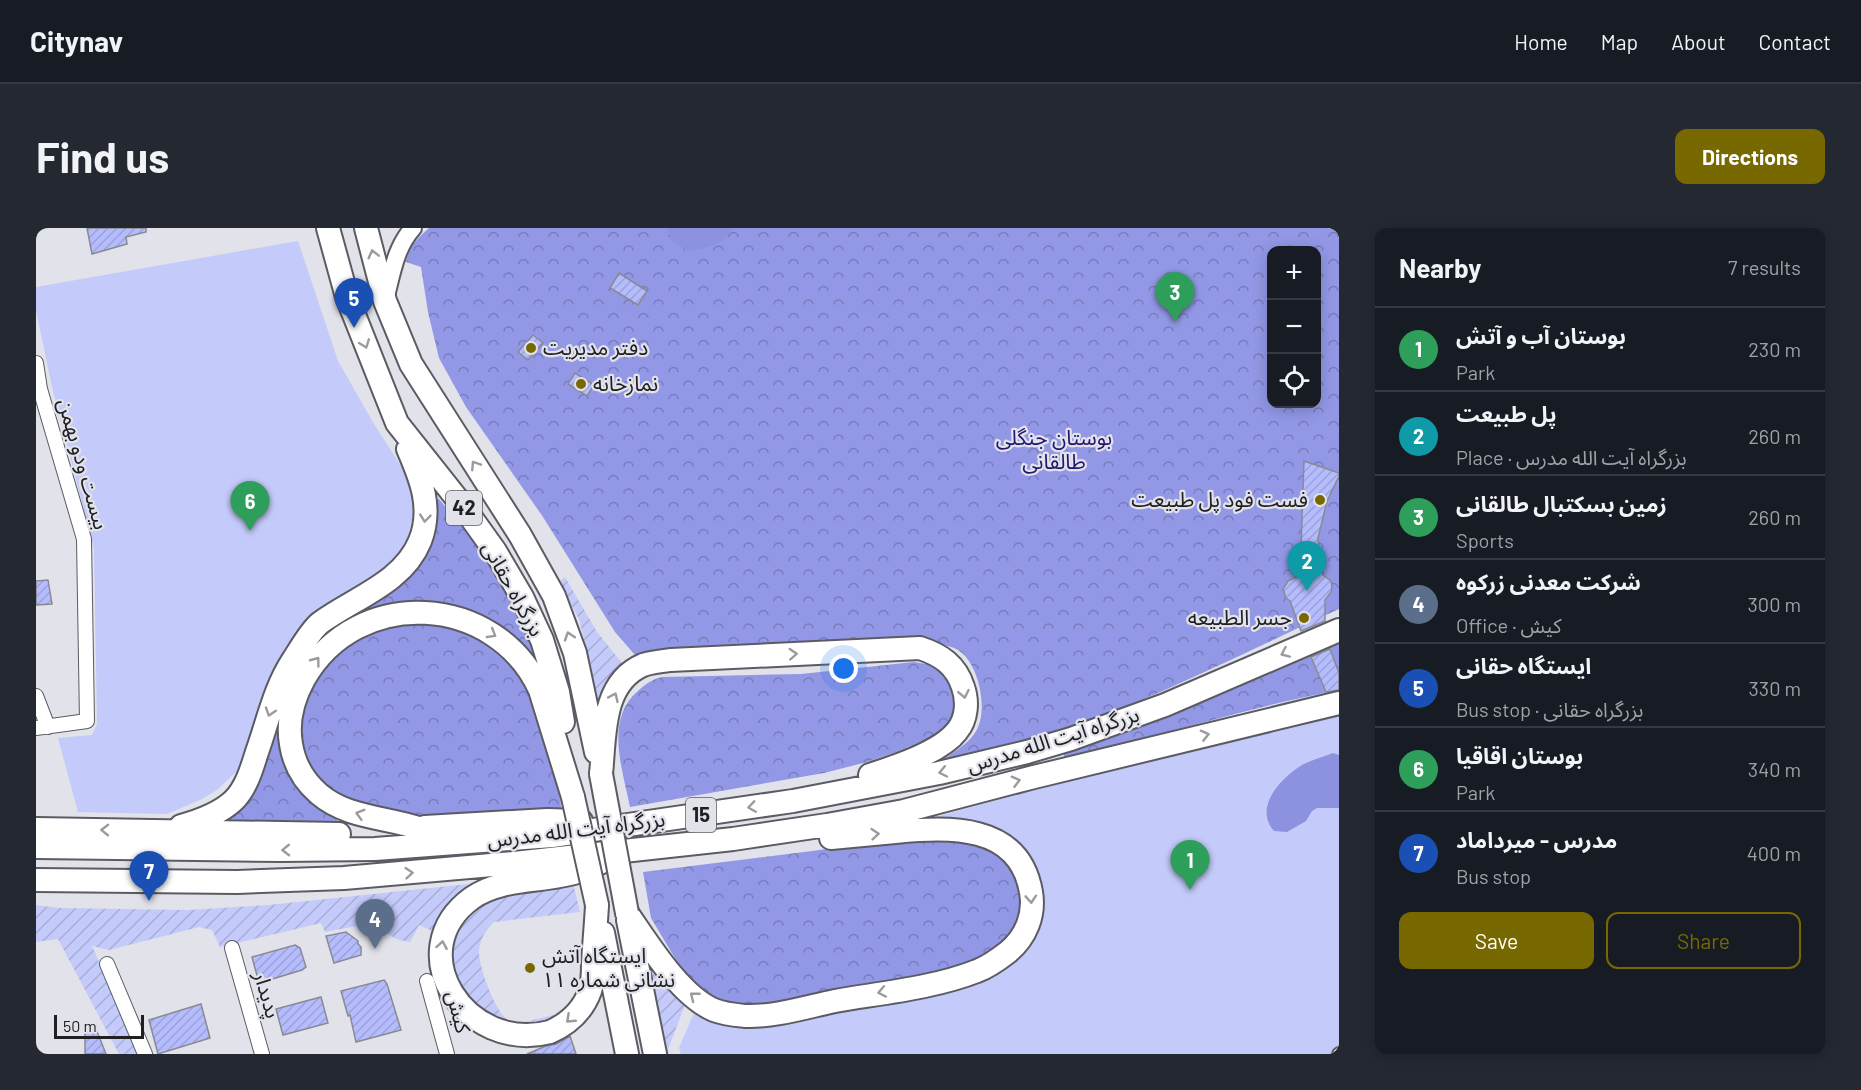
<!DOCTYPE html>
<meta charset="utf-8">
<style>
body{margin:0;font-family:Barlow,"Noto Sans Arabic",sans-serif;background:#242831;color:#f1f3f6}
.controls{position:absolute;right:18px;top:18px;display:grid;overflow:hidden;border-radius:12px;box-shadow:0 3px 15px #0003}
.controls button{width:54px;height:54px;display:grid;place-items:center;padding:0;border:0;border-bottom:2px solid #363941;background:#171b24;color:#f1f3f6;font:30px sans-serif}
.scale{position:absolute;left:18px;bottom:15px;width:90px;box-sizing:border-box;padding-left:6px;border:3px solid #202023;border-top:0;font-size:16px;line-height:21px;white-space:nowrap;color:#202023;-webkit-text-stroke:4px #e1e2ea;paint-order:stroke}
.you{position:absolute;left:808px;top:441px;width:21px;height:21px;margin:-15px;border:4px solid #fff;border-radius:50%;background:#1a73e8;box-shadow:0 0 0 9px #1a73e833}
.badge{display:grid;place-items:center;width:39px;height:39px;border-radius:50%;background:#776800;color:#fff;font-size:20px;font-weight:700}
.pin{position:absolute;translate:-50% -50px;filter:drop-shadow(0 2px 3px #0008)}
.pin::after{content:'';position:absolute;top:32px;width:21px;height:18px;background:inherit;clip-path:polygon(0 0,100% 0,50% 100%)}
.list{margin:0;padding:0;list-style:none}
h2{display:flex;justify-content:space-between;align-items:center;height:78px;margin:0;padding:0 24px;font-size:26px}
h2 small{font-size:20px;font-weight:400;color:#9ea1a6}
.list li{display:grid;grid-template-columns:39px 1fr auto;gap:18px;align-items:center;box-sizing:border-box;height:84px;padding:0 24px;border-top:2px solid #363941}
.list b{display:block;font-size:22px;white-space:nowrap}
.list p{margin:0;font-size:20px;white-space:nowrap;color:#9ea1a6}
.list em{font-size:20px;font-style:normal;color:#9ea1a6}
.actions{display:flex;gap:12px;padding:18px 24px}
.actions a{flex:1;padding:14px 0;border:2px solid #776800;border-radius:12px;text-align:center;font-size:21px;color:#776800}
.actions .main{background:#776800;color:#fff}
.icon{flex:none;width:33px;height:33px;fill:none;stroke:currentColor;stroke-width:2;stroke-linecap:round;stroke-linejoin:round}
.map{position:relative;flex:none;width:1303px;height:826px;overflow:hidden;border-radius:12px}
header{display:flex;align-items:center;gap:36px;box-sizing:border-box;height:84px;padding:0 30px;background:#171b24;border-bottom:2px solid #363941}
header strong{font-size:28px}
nav{display:flex;gap:33px;margin-inline-start:auto;font-size:21px}
.intro{display:flex;align-items:center;justify-content:space-between;box-sizing:border-box;height:144px;padding:0 36px}
h1{margin:0;font-size:42px}
.button{padding:15px 27px;border-radius:12px;background:#776800;color:#fff;font-size:21px;font-weight:700}
main{display:flex;gap:36px;padding:0 36px}
aside{flex:1;background:#171b24;border-radius:12px;box-shadow:0 3px 15px #0003}
.map>svg:first-child{display:block}
</style>
<header>
<strong>Citynav</strong>
<nav><a>Home</a><a>Map</a><a>About</a><a>Contact</a></nav>
</header>
<div class="intro"><h1>Find us</h1><a class="button">Directions</a></div>
<main>
<div class="map">
<svg width="1303" height="826" viewBox="0 0 1303 826">
<defs>
<pattern id="forest-crowns" width="20" height="18" patternUnits="userSpaceOnUse" patternTransform="scale(1.5)"><rect width="20" height="18" fill="#9298e6"/><path d="M2 6a3 3 0 1 1 6 0M12 15a3 3 0 1 1 6 0" fill="none" stroke="#777cba"/></pattern>
<pattern id="garden-furrows" width="10" height="10" patternUnits="userSpaceOnUse" patternTransform="scale(1.5)"><rect width="10" height="10" fill="#c4cafa"/><path d="M-1 1l2-2M0 10L10 0M9 11l2-2" fill="none" stroke="#a8add6"/></pattern>
<pattern id="building-hatch" width="6" height="6" patternUnits="userSpaceOnUse" patternTransform="scale(1.5)"><rect width="6" height="6" fill="#b5bcfd"/><path d="M-1 1l2-2M0 6l6-6M5 7l2-2" fill="none" stroke="#9ba1d9"/></pattern>
</defs>
<rect width="100%" height="100%" fill="#e1e2ea"/>
<path fill="#c4cafa" d="M262,13L302,133L338,196L372,249L377,268V288L372,308L363,325L350,340L299,379L202,542L181,562L166,571L131,586L42,584L22,510L56,507L61,496L58,321L16,159L0,82V59Z
M1303,486V826H645L643,820L661,778L679,788L1006,671C998,600 953,593 892,591L1117,530Z"/>
<path fill="url(#forest-crowns)" fill-rule="evenodd" d="M393,0H1303V381C1223,418 1143,458 1060,491C1008,512 952,525 897,538C912,528 935,516 942,499C951,479 943,440 926,425C916,416 900,416 886,415L604,430L599,427L579,404L507,289L430,179L403,130L392,84L385,39L370,34C373,18 382,10 393,0ZM1236,22H1280V176H1236Z
M402,270L445,321L476,370L510,448L450,396L325,392L248,494L291,584L306,596L178,594L242,477L276,421L295,402L356,361L399,297Z
M361,391L428,397L492,449L517,525L526,584L356,588L292,565L273,540L266,521L262,478L301,422Z
M1303,415V462C1210,480 1120,508 1028,534V525L1125,491Z
M878,434L902,438L920,457L922,483L913,499L900,507L860,524L831,534L788,545L594,579C587,543 568,491 602,463C609,456 617,451 626,449L765,446Z
M903,607L958,616L983,642L987,687L968,717L933,739L742,776L711,779L686,772L667,762L646,742L615,690L607,644Z"/>
<path fill="url(#garden-furrows)" d="M529,349L561,404L590,440L562,481L555,438L543,391L523,354Z
M536,651L544,684L458,694C450,702 445,709 443,721C441,736 461,792 477,795C486,796 507,789 518,787L519,792L500,798L445,796L412,740L414,710L447,670Z
M442,655L407,693L394,725L396,703L383,697L374,714L363,712L331,696L289,704L285,695L184,719L176,702L163,699L73,722L56,718L103,826H83L22,711L0,714V677L23,680L152,682L233,677Z
M607,718L651,772L632,821L633,826H628Z"/>
<path fill="#8c92e0" d="M631,0H697C688,18 669,20 652,23L635,12Z
M1297,525L1303,527V580H1281L1276,583L1270,593L1251,604L1238,603C1217,579 1245,550 1266,537C1275,532 1287,529 1297,525Z"/>
<path fill="url(#building-hatch)" stroke="#898a91" stroke-width="1.5" d="M51,0H110V4L90,9L91,16L56,26Z
M583,45L611,63L602,77L574,60Z
M497,107L507,115L492,132L482,124Z
M539,145L558,157L551,168L532,156Z
M1268,233L1303,245V248L1291,273L1282,310L1284,336L1287,347L1295,353L1296,358L1295,364L1289,372V393L1265,403L1254,373L1250,370L1247,361L1252,353L1264,347Z
M12,352L16,376L0,377V353Z
M1294,421L1303,445V462L1290,464L1275,429Z
M310,704L322,713V716L325,719V727L298,735L290,708Z
M259,717L264,720L270,739L266,742L223,755L216,729Z
M348,752L351,756L365,802L320,814L314,787L312,788L305,763Z
M285,769L292,795L247,807L240,781Z
M165,776L174,810L122,826L113,792Z
M58,796L70,826H49V797Z
M534,808L540,826H491L510,818L520,816Z"/>
<g fill="none" stroke-linecap="round" stroke-linejoin="round">
<g stroke="#5b5c63" stroke-width="14">
<path id="pedestrian" d="M1302,826L1303,825"/>
</g>
<g stroke="#5b5c63" stroke-width="16">
<path id="minor" d="M0,135L4,161L48,311L51,493L0,500
M0,468L12,499
M196,720L226,826
M71,736L109,826
M391,753L411,826"/>
</g>
<g stroke="#5b5c63" stroke-width="20">
<path id="tertiary" d="M349,72C356,46 359,20 377,0"/>
</g>
<g stroke="#5b5c63" stroke-width="26">
<path id="trunk" d="M292,0L311,69L361,195L426,277L459,323L486,369L506,412L522,464L527,494
M330,0L349,73L375,136L484,307L518,368L539,425L560,524
M565,546C569,509 565,455 607,437C616,434 626,433 635,432L884,420C905,427 920,437 927,459C932,473 931,491 921,503C905,524 859,539 834,547
M145,598C163,593 183,586 197,573C210,561 216,540 221,524C232,493 239,459 257,432C265,420 274,403 284,395C318,370 367,355 384,313C397,280 385,251 372,221
M389,599L511,592L545,593
M0,601L303,606
M416,613C405,609 393,603 382,600C350,589 311,590 283,566C268,553 258,536 255,516C251,493 257,471 268,451C321,357 460,365 504,462L537,569
M0,619L245,622L339,621L516,608L757,573L903,545L991,524L1035,511L1129,477L1303,402
M0,652L201,654L308,650L478,635L697,611L791,597L868,583L998,549L1303,475
M561,677C560,697 558,716 557,736C557,745 557,754 554,763C547,782 532,796 514,804C430,826 363,723 436,670C466,649 507,655 541,644C551,641 561,636 570,632
M591,685C612,715 644,768 678,782C688,786 699,787 709,788C739,789 770,779 799,773C845,765 898,760 941,743C952,739 963,731 972,724C990,709 999,687 995,664C983,595 913,599 859,604C838,606 816,608 795,610
M592,692L619,826
M567,705L591,826"/>
</g>
<use href="#pedestrian" stroke="#fff" stroke-width="10"/>
<use href="#minor" stroke="#fff" stroke-width="14"/>
<use href="#tertiary" stroke="#fff" stroke-width="16"/>
<use href="#trunk" stroke="#fff" stroke-width="22"/>
<g stroke="#5b5c63" stroke-width="26" stroke-linecap="butt">
<path id="trunk-bridge" d="M565,546L591,685
M537,569L561,677"/>
</g>
<use href="#trunk-bridge" stroke="#fff" stroke-width="22"/>
</g>
<defs><path id="oneway-chevron" d="M-2-3.5L2.5 0L-2 3.5" fill="none" stroke-width="1.6" stroke-linecap="round" stroke-linejoin="round" transform="scale(1.5)"/></defs>
<g stroke="#9b9b9c">
<use href="#oneway-chevron" transform="translate(337 26) rotate(-104)"/>
<use href="#oneway-chevron" transform="translate(329 116) rotate(69)"/>
<use href="#oneway-chevron" transform="translate(439 237) rotate(-123)"/>
<use href="#oneway-chevron" transform="translate(389 290) rotate(96)"/>
<use href="#oneway-chevron" transform="translate(456 406) rotate(31)"/>
<use href="#oneway-chevron" transform="translate(533 408) rotate(-108)"/>
<use href="#oneway-chevron" transform="translate(1249 425) rotate(156)"/>
<use href="#oneway-chevron" transform="translate(757 426) rotate(-3)"/>
<use href="#oneway-chevron" transform="translate(280 433) rotate(-53)"/>
<use href="#oneway-chevron" transform="translate(928 466) rotate(79)"/>
<use href="#oneway-chevron" transform="translate(578 469) rotate(-65)"/>
<use href="#oneway-chevron" transform="translate(234 484) rotate(108)"/>
<use href="#oneway-chevron" transform="translate(1169 507) rotate(-14)"/>
<use href="#oneway-chevron" transform="translate(907 544) rotate(168)"/>
<use href="#oneway-chevron" transform="translate(980 553) rotate(-15)"/>
<use href="#oneway-chevron" transform="translate(716 579) rotate(172)"/>
<use href="#oneway-chevron" transform="translate(324 586) rotate(-164)"/>
<use href="#oneway-chevron" transform="translate(69 602) rotate(-179)"/>
<use href="#oneway-chevron" transform="translate(839 606) rotate(-5)"/>
<use href="#oneway-chevron" transform="translate(250 622) rotate(179)"/>
<use href="#oneway-chevron" transform="translate(373 645) rotate(-5)"/>
<use href="#oneway-chevron" transform="translate(995 671) rotate(86)"/>
<use href="#oneway-chevron" transform="translate(406 717) rotate(-80)"/>
<use href="#oneway-chevron" transform="translate(846 764) rotate(169)"/>
<use href="#oneway-chevron" transform="translate(658 768) rotate(-142)"/>
<use href="#oneway-chevron" transform="translate(534 791) rotate(137)"/>
</g>
<g fill="#776800" stroke="#e1e2ea" stroke-width="2">
<circle cx="495" cy="120" r="6"/>
<circle cx="545" cy="156" r="6"/>
<circle cx="1284" cy="272" r="6"/>
<circle cx="1268" cy="390" r="6"/>
<circle cx="494" cy="740" r="6"/>
</g>
<g text-anchor="middle" stroke-width="4.5" stroke-linejoin="round" paint-order="stroke">
<g fill="#e1e2ea" stroke="#5a5a5f" stroke-width="1.5">
<rect x="410" y="263" width="36" height="34" rx="4.5"/>
<rect x="650" y="570" width="30" height="34" rx="4.5"/>
</g>
<g font-size="20" font-weight="bold" fill="#202023">
<text x="428" y="287">42</text>
<text x="665" y="594">15</text>
</g>
<g font-size="21" fill="#202023" stroke="#e1e2ea" text-anchor="start">
<text x="507" y="127">دفتر مدیریت</text>
<text x="557" y="163">نمازخانه</text>
<text x="1272" y="279" text-anchor="end">فست فود پل طبیعت</text>
<text x="1256" y="397" text-anchor="end">جسر الطبيعه</text>
<text x="506" y="735">ایستگاه آتش<tspan x="506" dy="24">نشانی شماره ۱۱</tspan></text>
</g>
<g font-size="21" fill="#23146f" stroke="#e1e2ea">
<text x="1018" y="217">بوستان جنگلی<tspan x="1018" dy="24">طالقانی</tspan></text>
</g>
<g font-size="21" fill="#202023" stroke="#e1e2ea">
<text transform="translate(47 236) rotate(74)" y="7">بیست ودو بهمن</text>
<text transform="translate(477 361) rotate(61)" y="7">بزرگراه حقانی</text>
<text transform="translate(1017 512) rotate(-17)" y="7">بزرگراه آیت الله مدرس</text>
<text transform="translate(540 602) rotate(-7)" y="7">بزرگراه آیت الله مدرس</text>
<text transform="translate(231 767) rotate(74)" y="7">پدیدار</text>
<text transform="translate(422 784) rotate(75)" y="7">کیش</text>
</g>
</g>
</svg>
<div class="controls">
<button>+</button>
<button>−</button>
<button><svg class="icon" aria-label="locate" viewBox="0 0 24 24"><circle cx="12" cy="12" r="6"/><path d="M12 2v4M12 18v4M2 12h4M18 12h4"/></svg></button>
</div>
<div class="scale">50 m</div>
<div class="you"></div>
<div class="pin badge" style="left:1154px;top:662px;background:#2e9e5b">1</div>
<div class="pin badge" style="left:1271px;top:363px;background:#0f9aa8">2</div>
<div class="pin badge" style="left:1139px;top:94px;background:#2e9e5b">3</div>
<div class="pin badge" style="left:339px;top:721px;background:#5c6f8a">4</div>
<div class="pin badge" style="left:318px;top:100px;background:#1a4fb4">5</div>
<div class="pin badge" style="left:214px;top:303px;background:#2e9e5b">6</div>
<div class="pin badge" style="left:113px;top:673px;background:#1a4fb4">7</div>
</div>
<aside>
<h2>Nearby<small>7 results</small></h2>
<ul class="list">
<li><span class="badge" style="background:#2e9e5b">1</span><div><b>بوستان آب و آتش</b><p>Park</p></div><em>230 m</em></li>
<li><span class="badge" style="background:#0f9aa8">2</span><div><b>پل طبیعت</b><p>Place · بزرگراه آیت الله مدرس</p></div><em>260 m</em></li>
<li><span class="badge" style="background:#2e9e5b">3</span><div><b>زمین بسکتبال طالقانی</b><p>Sports</p></div><em>260 m</em></li>
<li><span class="badge" style="background:#5c6f8a">4</span><div><b>شرکت معدنی زرکوه</b><p>Office · کیش</p></div><em>300 m</em></li>
<li><span class="badge" style="background:#1a4fb4">5</span><div><b>ایستگاه حقانی</b><p>Bus stop · بزرگراه حقانی</p></div><em>330 m</em></li>
<li><span class="badge" style="background:#2e9e5b">6</span><div><b>بوستان اقاقیا</b><p>Park</p></div><em>340 m</em></li>
<li><span class="badge" style="background:#1a4fb4">7</span><div><b>مدرس - میرداماد</b><p>Bus stop</p></div><em>400 m</em></li>
</ul>
<div class="actions"><a class="main">Save</a><a>Share</a></div>
</aside>
</main>
